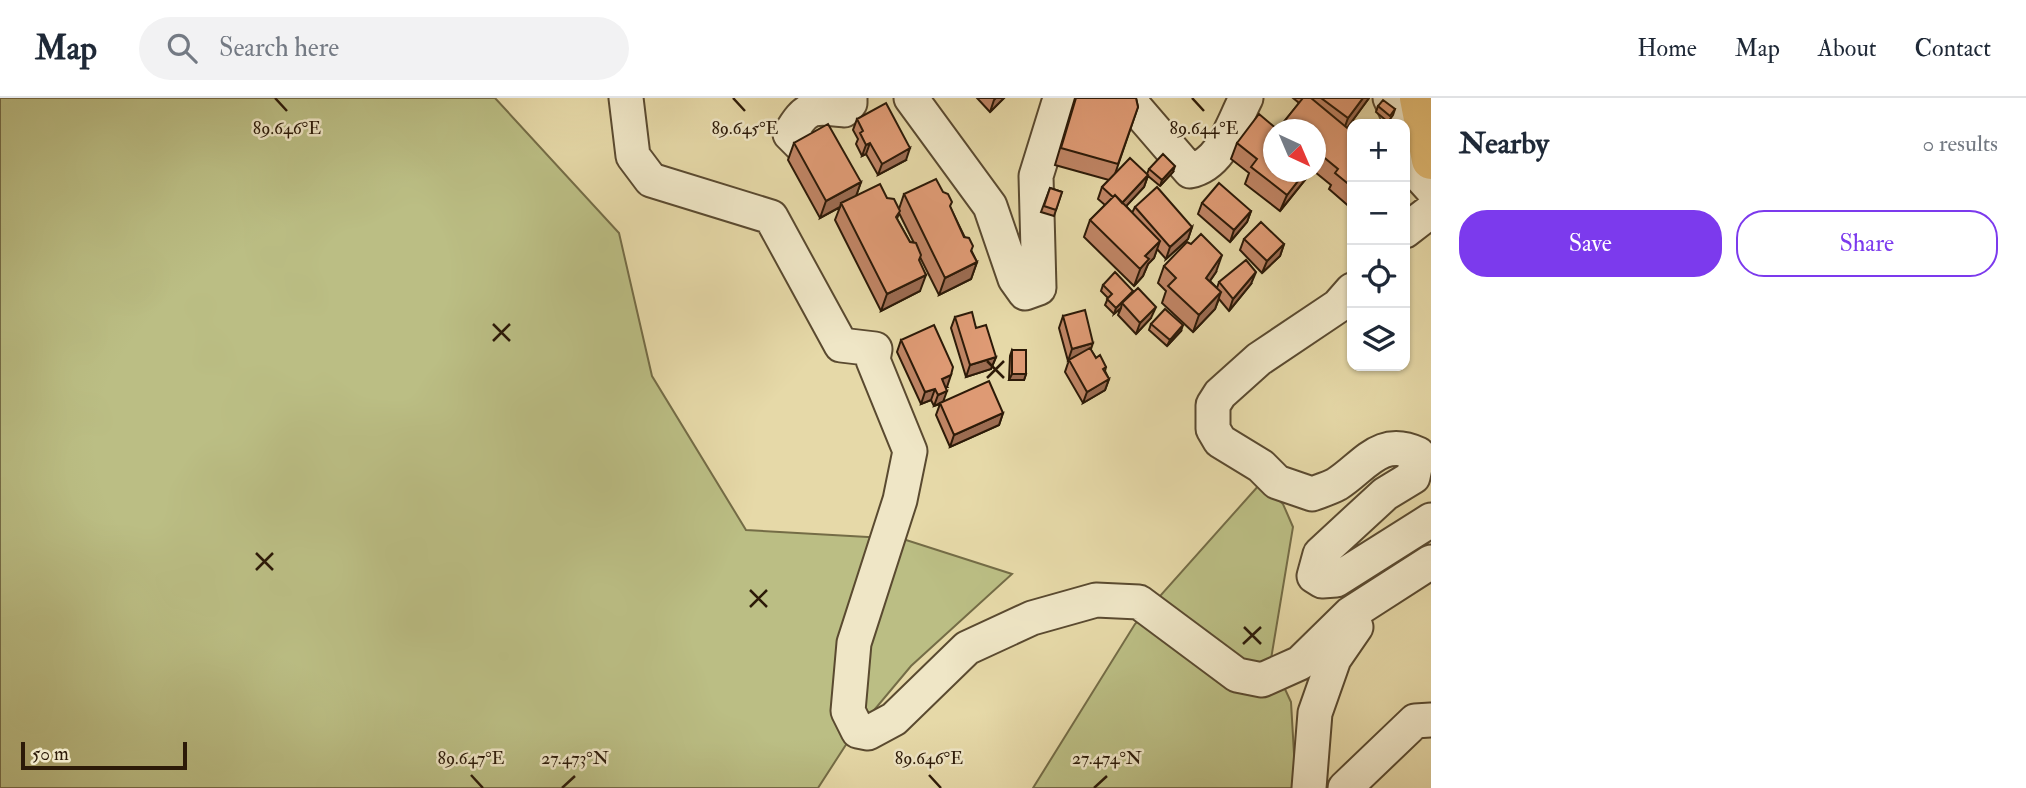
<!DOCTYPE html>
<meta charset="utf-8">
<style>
body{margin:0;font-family:"IM FELL Double Pica",serif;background:#f2f2f3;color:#1f2937}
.controls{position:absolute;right:21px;top:21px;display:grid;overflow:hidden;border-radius:14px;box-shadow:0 2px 5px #0004}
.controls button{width:63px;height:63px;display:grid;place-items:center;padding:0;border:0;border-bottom:2px solid #e0e1e3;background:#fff;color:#1f2937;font:35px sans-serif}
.compass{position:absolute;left:1263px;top:21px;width:63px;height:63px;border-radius:50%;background:#fff;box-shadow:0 2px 5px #0004;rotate:136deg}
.scale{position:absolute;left:21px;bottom:18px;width:166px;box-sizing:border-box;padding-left:7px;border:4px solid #2c1a08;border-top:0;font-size:19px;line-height:24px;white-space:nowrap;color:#2c1a08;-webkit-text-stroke:5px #efe6c6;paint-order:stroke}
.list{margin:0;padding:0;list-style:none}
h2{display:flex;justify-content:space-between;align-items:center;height:91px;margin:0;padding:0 28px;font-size:30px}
h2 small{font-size:23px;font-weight:400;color:#747a83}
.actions{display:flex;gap:14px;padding:21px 28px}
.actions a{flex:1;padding:16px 0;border:2px solid #7c3aed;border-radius:28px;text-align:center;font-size:24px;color:#7c3aed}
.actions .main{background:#7c3aed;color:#fff}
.icon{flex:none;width:38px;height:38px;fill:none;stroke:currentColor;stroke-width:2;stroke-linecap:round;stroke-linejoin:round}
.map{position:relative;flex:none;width:1431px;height:690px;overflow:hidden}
header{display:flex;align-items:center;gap:42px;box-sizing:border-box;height:98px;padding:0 35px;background:#fff;border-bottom:2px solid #e0e1e3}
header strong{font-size:33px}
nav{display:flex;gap:38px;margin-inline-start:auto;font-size:24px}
.search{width:490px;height:63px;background:#f2f2f3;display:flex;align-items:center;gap:18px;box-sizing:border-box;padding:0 24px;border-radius:38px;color:#747a83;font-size:26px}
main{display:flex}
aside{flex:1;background:#fff}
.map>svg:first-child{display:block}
</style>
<header>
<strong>Map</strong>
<div class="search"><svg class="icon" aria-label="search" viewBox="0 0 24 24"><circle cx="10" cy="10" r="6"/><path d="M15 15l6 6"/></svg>Search here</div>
<nav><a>Home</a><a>Map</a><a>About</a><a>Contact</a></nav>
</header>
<main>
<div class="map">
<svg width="1431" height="690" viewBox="0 0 1431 690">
<rect width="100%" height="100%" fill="#e6d9a8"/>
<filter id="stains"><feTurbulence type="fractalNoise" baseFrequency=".00286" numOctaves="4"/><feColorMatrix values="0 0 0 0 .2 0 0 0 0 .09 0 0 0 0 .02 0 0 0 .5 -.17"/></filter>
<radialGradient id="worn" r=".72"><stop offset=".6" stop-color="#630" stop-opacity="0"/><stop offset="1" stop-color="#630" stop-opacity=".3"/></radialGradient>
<path fill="#bbbe84" stroke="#746c46" stroke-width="2" d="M0,0H495L619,135L652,278L746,432L903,441L1012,476L911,568L849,642L818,690H0Z
M1260,386L1283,406L1293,429L1271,561L1291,604L1296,690H1033L1135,526Z"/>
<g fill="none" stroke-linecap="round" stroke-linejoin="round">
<g stroke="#5a4a30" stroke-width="37">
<path id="minor" d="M626,0L633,58L651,82L771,119L841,247L875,251L873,262L910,353L900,402L854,545L848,613L858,633L868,635L894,621L967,550L1032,520L1096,502L1139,504L1237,577L1262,582L1300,565L1350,516L1431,464
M911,0L990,108L1015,181L1025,195L1039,190L1036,78L1058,7L1065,0
M1127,0L1190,73C1222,66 1232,27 1246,0
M1390,0L1397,15L1399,26
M801,47L790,36C806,8 813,8 844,12L850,5V0
M1405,53L1412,69L1431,90
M1405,133L1431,113
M1352,192L1338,208L1259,261L1220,296L1213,307V331L1220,343L1261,368L1277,384L1312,396C1320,393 1330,390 1337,386C1365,368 1380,338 1418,356L1413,379L1385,396L1320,456L1314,478L1322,483L1336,482L1431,422
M1309,690L1315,615L1334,561L1356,529
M1345,690L1415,623L1431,622"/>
</g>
<g stroke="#2c1a08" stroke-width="42">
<path id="major" d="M1419,0L1431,62"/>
</g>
<use href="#minor" stroke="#efe6c6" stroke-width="33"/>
<use href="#major" stroke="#e3bc74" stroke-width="38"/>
</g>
<path fill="#c08565" stroke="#2c1a08" stroke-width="2" fill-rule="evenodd" d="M977,0H1004L990,14Z
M1075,0H1136L1138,9L1115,76H1147L1149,71L1173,74L1160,88L1148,78L1144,89L1126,108L1132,115L1135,109L1192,129L1188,141L1166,161L1157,151L1154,160L1148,166L1143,178L1134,188L1084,139L1090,122L1105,107L1098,101L1102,89L1109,82L1055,67Z
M1293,0H1369L1347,30L1352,34V111L1329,91L1331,87L1315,74V32H1280L1283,25L1299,5Z
M1378,8L1395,11L1393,17L1388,24L1376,14Z
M857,21L906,62L878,77L866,56L862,58L856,46L858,41L853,32Z
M794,45L861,84L856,98L887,100L899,111L904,96L950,109L977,164L971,181L939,197L920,159L919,163L920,193L881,213L835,122L840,109L820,120L788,62ZM899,115L914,145L910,144L897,121Z
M1237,45L1309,77L1280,113L1245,86L1249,75L1231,61Z
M1050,90L1062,94L1054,118L1041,114Z
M1202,105L1251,113L1247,124L1230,144L1198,116Z
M1244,141L1284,146L1280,158L1262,175L1240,152Z
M1164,168L1216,174L1210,183L1217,190L1219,184L1251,186L1229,213L1219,201L1215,211L1193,234L1162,205L1166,193L1158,185Z
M1103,187L1133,193L1132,196L1151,220L1136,236L1118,217L1121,210L1114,216L1105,207L1108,200L1101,193Z
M1063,218L1091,252L1096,260L1106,269L1105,273L1109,281L1105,292L1083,305L1065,274L1069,262L1068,263L1059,230Z
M955,219L976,230L996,259L991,271L966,279L951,230Z
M1151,226L1181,233L1167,248L1149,232Z
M901,242L947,289H946L943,304L1003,315L999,327L950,349L936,317L940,306L934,308L931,302L921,306L897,254Z
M1012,252L1026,276L1024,282H1009L1010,258Z"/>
<path fill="#9c6c52" stroke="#2c1a08" stroke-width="2" d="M996,0H1004L990,14L994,2Z
M1363,0H1369L1342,37L1348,20Z
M870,45L866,56L862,58L866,47Z
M910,50L906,62L878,77L882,66Z
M1175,68L1173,74L1160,88L1162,82Z
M1305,74H1310L1309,77L1280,113L1287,97Z
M1148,77L1144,89L1117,118L1121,106Z
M861,84L855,101L841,105L840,109L820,120L826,103Z
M1251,113L1247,124L1230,144L1234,132Z
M1192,129L1188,141L1166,161L1170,149Z
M1160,143L1154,160L1148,166L1143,178L1134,188L1145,158Z
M1284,146L1280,158L1262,175L1267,163Z
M1222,157L1216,174L1200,197L1206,180Z
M977,164L971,181L939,197L945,180Z
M1256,174L1251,186L1229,213L1233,201Z
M926,177L920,193L881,213L887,196Z
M1133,193L1131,199L1122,205L1121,210L1114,216L1116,210Z
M1221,194L1215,211L1193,234L1199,217Z
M1156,209L1151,220L1136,236L1140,225Z
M1183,227L1181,233L1167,248L1170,242Z
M1093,245L1089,257L1068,263L1072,251Z
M996,259L991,271L966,279L970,267Z
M1012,276H1026L1024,282H1009Z
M951,277L947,289L938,292L942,281Z
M1109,281L1105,292L1083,305L1087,294Z
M935,291L931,302L921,306L925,294Z
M947,293L943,304L934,308L938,297Z
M1003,315L999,327L950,349L954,337Z"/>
<path fill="#df9b75" stroke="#2c1a08" stroke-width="2" d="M1076,0H1136L1138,9L1118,66L1061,50Z
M1303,0H1311L1352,34V89L1335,75L1338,71L1315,52V32H1290L1283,25Z
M1321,0H1363L1348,20Z
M1383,2L1395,11L1390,18L1378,8Z
M886,5L910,50L882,66L870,45L866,47L860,35L863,33L857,21Z
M1259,16L1278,32H1273V74H1305L1287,97L1251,69L1257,61L1237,45Z
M828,26L861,84L826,103L794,45Z
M1163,56L1175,68L1162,82L1149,71Z
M1130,60L1148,77L1122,105L1115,97L1113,99L1102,89Z
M936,81L943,94L948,96L952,104L950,108L964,139L969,140L973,148L971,153L977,164L945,180L904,96Z
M1219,85L1251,113L1234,132L1202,105Z
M880,86L887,100L894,101L900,113L896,119L910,144L916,145L921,157L919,162L926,177L887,196L841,105Z
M1157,89L1192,129L1170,149L1135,109Z
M1050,90L1062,94L1056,112L1044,108Z
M1115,97L1160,143L1145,158L1149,161L1140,171L1090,122Z
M1261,124L1284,146L1267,163L1244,141Z
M1201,136L1222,157L1206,180L1221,194L1199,217L1168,188L1176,180L1164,168L1187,144L1191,146Z
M1246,162L1256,174L1233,201L1219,184Z
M1115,174L1133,193L1116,210L1107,201L1112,196L1103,187Z
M1138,190L1156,209L1140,225L1122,205Z
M1165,211L1183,227L1170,242L1151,226Z
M1085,212L1093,245L1072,251L1063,218Z
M972,214L976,230L986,227L996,259L970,267L955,219Z
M934,227L953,269L951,277L942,281L947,293L938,297L935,291L925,294L901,242Z
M1090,250L1096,260L1100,257L1106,269L1103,271L1109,281L1087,294L1069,262Z
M1012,252H1026V276H1012Z
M989,283L1003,315L954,337L940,305Z"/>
<path fill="none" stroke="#2c1a08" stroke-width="2.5" d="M275,0L287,13M733,0L745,13M1192,0L1204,13M493,226L510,243M493,243L510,226M987,263L1004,280M987,280L1004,263M256,455L273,472M256,472L273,455M750,492L767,509M750,509L767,492M1244,529L1261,546M1243,546L1261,529M471,677L483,690M929,677L941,690M562,690L575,678M1094,690L1107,678"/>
<g font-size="18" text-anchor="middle" fill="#2c1a08" stroke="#efe6c6" stroke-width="5" stroke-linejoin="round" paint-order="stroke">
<text x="287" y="36">89.646°E</text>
<text x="745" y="36">89.645°E</text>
<text x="1204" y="36">89.644°E</text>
<text x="471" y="666">89.647°E</text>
<text x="929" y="666">89.646°E</text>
<text x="575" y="666">27.473°N</text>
<text x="1107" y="666">27.474°N</text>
</g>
<rect width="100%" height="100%" filter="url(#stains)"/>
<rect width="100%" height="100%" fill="url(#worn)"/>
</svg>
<div class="controls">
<button>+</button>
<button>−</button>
<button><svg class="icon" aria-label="locate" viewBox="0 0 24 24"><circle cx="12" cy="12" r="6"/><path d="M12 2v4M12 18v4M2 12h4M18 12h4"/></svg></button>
<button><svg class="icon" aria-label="layers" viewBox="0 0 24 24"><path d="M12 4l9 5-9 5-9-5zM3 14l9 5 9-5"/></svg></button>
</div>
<svg class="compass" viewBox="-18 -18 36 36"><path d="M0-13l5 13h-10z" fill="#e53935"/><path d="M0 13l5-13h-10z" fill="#747a83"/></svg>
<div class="scale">50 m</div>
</div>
<aside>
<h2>Nearby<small>0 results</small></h2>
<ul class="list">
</ul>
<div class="actions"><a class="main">Save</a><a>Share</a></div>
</aside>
</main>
